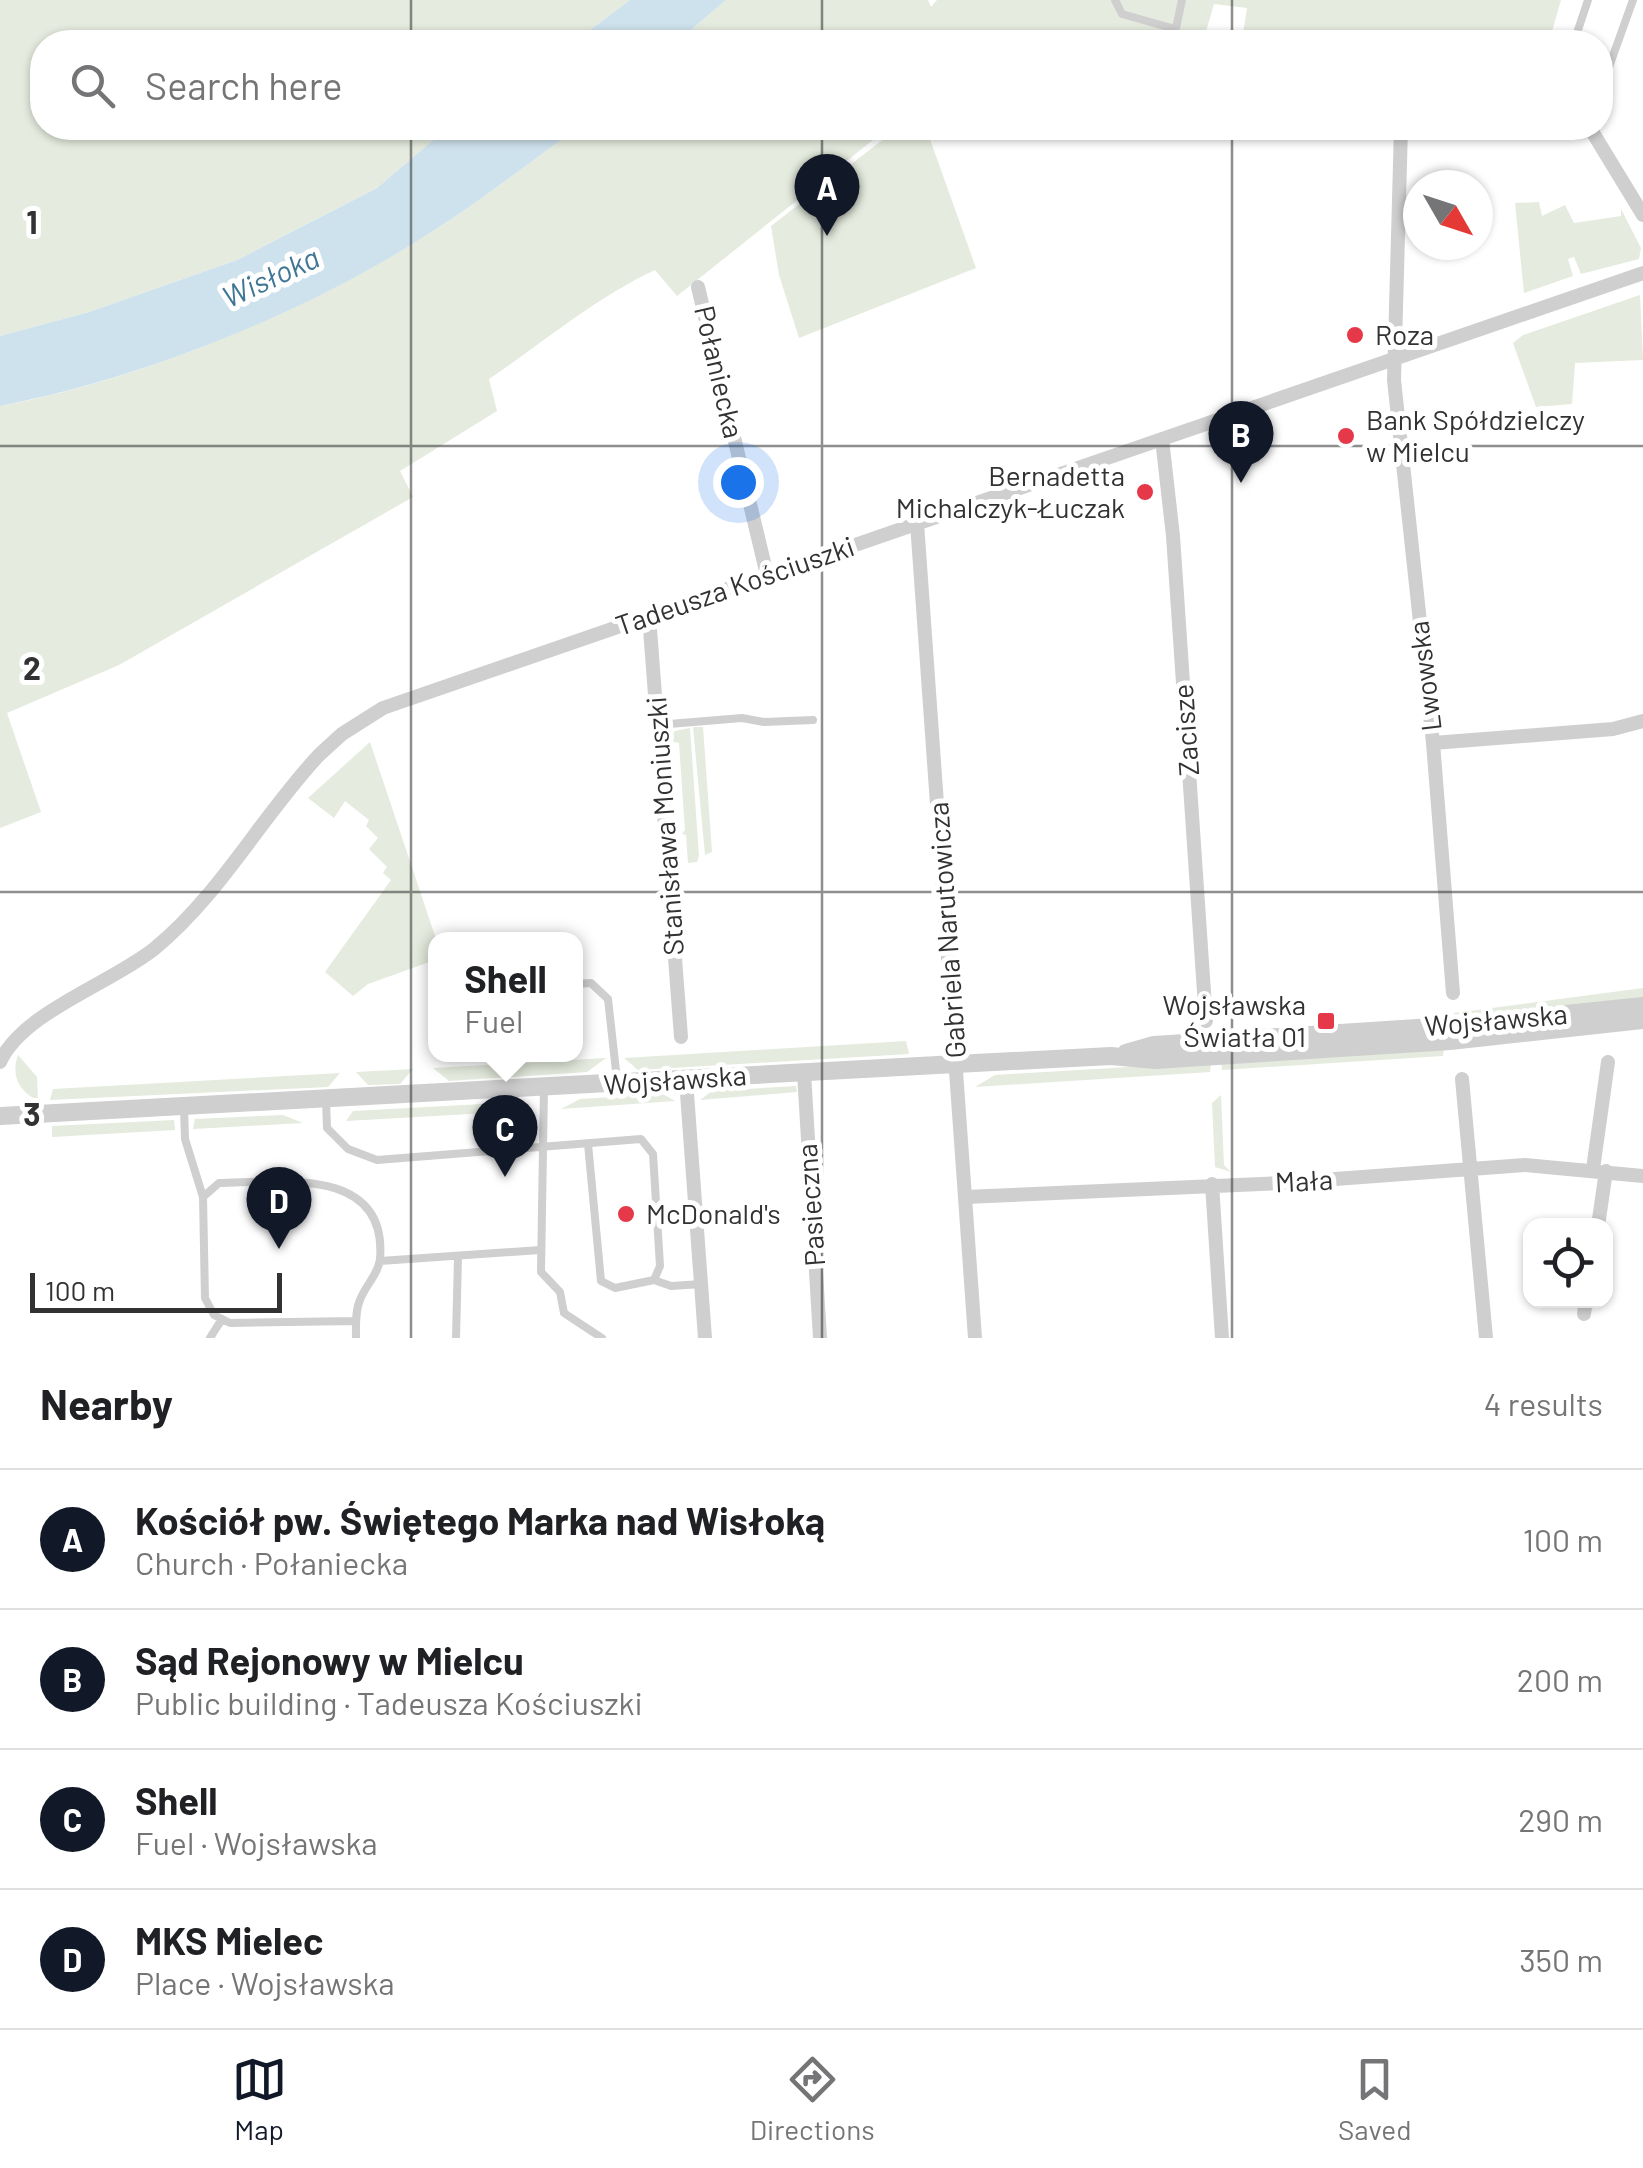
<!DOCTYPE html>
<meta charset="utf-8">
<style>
body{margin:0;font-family:Barlow,sans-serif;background:#f2f2f2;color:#202124}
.controls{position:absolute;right:30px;bottom:30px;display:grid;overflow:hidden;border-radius:20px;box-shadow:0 2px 8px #0004}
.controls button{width:90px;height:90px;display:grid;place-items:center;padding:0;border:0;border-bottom:2px solid #e0e0e0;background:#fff;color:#202124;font:50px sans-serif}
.compass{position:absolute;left:1403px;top:170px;width:90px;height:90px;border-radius:50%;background:#fff;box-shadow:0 2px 8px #0004;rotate:129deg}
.scale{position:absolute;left:30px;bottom:25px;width:252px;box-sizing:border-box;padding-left:10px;border:5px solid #323232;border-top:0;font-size:28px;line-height:35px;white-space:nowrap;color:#323232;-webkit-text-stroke:8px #fff;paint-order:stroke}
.you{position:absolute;left:738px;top:482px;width:35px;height:35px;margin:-25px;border:8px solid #fff;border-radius:50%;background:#1a73e8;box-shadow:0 0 0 15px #1a73e833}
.badge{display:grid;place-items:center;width:65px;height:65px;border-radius:50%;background:#111827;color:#fff;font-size:32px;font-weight:700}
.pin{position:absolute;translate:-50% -82px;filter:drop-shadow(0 2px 5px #0008)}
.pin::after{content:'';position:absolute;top:52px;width:35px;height:30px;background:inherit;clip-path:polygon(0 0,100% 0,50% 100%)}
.popup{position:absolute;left:428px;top:932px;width:155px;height:130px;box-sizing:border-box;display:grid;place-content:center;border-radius:20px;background:#fff;filter:drop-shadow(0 2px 8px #0005);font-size:32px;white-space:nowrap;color:#757577}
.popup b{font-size:38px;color:#202124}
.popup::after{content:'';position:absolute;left:50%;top:100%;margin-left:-20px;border:20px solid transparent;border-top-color:#fff}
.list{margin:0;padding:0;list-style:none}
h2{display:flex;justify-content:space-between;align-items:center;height:130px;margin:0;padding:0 40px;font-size:42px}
h2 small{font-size:32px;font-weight:400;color:#757577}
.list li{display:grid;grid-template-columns:65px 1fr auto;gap:30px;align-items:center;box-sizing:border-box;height:140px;padding:0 40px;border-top:2px solid #e0e0e0}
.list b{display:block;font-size:38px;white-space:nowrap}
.list p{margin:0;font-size:32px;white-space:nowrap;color:#757577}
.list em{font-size:32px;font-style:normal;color:#757577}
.icon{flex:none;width:55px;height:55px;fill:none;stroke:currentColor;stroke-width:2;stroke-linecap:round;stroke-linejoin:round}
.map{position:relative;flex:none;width:1643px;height:1338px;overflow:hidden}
.search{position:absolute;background:#fff;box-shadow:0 2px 8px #0004;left:30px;right:30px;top:30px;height:110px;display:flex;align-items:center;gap:25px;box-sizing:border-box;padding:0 35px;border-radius:40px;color:#757577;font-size:38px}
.sheet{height:690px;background:#fff}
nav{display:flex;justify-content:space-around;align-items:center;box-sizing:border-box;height:140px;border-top:2px solid #e0e0e0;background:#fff;font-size:28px;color:#757577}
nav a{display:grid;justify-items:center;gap:5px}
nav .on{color:#111827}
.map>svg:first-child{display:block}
</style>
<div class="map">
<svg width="1643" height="1338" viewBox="0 0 1643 1338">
<rect width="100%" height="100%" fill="#fff"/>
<path fill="#e5ebde" d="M0,0H630L574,42H42V128H457L432,141L377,188L237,260L89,312L0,336Z
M726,0H928L931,7L937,0H1561L1549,42H1414L1243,34L1247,8L1214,4L1203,42H677Z
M578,128H888L677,296L655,270C595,298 544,342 489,379L497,411L400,471L413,497L119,665L7,713L41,812L0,828V406C143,380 313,309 436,229C485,198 531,161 578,128Z
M898,128H926L976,268L799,338L779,275L771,226Z
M1539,202L1542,216L1565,205L1574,223L1621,216V209L1641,248L1639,259L1581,274L1574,257L1568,259L1573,276L1524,293L1515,203Z
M1640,295L1643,360L1575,363L1572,404L1536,407L1513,343L1523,335Z
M693,727H703L712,852L705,855Z
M690,728L699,856L697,862L688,863L686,835L682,834L685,830L679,743L667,740L675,731Z
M370,742L436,939L435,960L368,984L353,996L325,972L391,880L383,873L387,867L369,849L378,838L366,826L369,820L345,801L334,818L308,798Z
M1643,988V1000L1453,1020L1454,1013Z
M906,1041L909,1054L638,1070L624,1058Z
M1444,1047L1443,1056L1222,1070L1221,1062Z
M18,1055L37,1077L38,1100C18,1092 11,1074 18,1055Z
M606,1058L587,1072L449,1081L433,1068Z
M1211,1062L1210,1072L975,1087L995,1075Z
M413,1069L400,1084L368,1085L356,1072Z
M340,1073L328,1087L50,1100L53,1089Z
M796,1086L797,1092L700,1100L712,1091Z
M663,1094L675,1101L561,1109L580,1099Z
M1221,1095L1224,1165L1231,1172L1215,1167L1212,1103Z
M520,1102L524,1111L346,1121L353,1111Z
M283,1115L303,1123L193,1129L195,1119Z
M174,1120L175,1130L52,1137V1126Z"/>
<path fill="#cee2ed" d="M630,0H726L677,42H574Z
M457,128H578C531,161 485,198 436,229C311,311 146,378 0,406V336L89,312L237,260L377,188L432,141Z"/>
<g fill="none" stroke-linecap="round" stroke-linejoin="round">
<path stroke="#cfcfcf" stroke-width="8" d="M1115,0L1122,14L1175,29
M1173,42L1182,0
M1574,42L1588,0
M1600,92L1633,0
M657,725L742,718L764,722L813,720
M575,984L591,983L608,999L617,1080
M544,1088L541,1272L560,1292L564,1313L602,1338
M326,1100L327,1128L348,1149L377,1160L641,1139L653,1154L660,1266L654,1280
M184,1108L185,1139L203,1197L205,1298L214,1315L230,1323L356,1321
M588,1144L601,1281L615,1288L654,1280L671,1286L702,1284
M203,1197L219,1183C277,1182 388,1165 380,1259C378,1275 365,1286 360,1300C355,1311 356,1326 356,1338
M380,1261L540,1250
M210,1338L222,1319
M456,1338L458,1256"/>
<path stroke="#cfcfcf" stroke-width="14" d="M1401,128L1394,380L1433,743L1453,993
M1590,128L1643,215
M698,287L767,575
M1162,439L1173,536L1206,1021
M917,523L975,1338
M649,616L681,1037
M1433,743L1613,729L1643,721
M0,1062C23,1012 110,984 154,949C220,895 261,817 319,755L342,734L383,708L1643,273
M804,1073L820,1338
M1462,1079L1486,1338
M686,1080L705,1338
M1593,1169L1608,1062
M1212,1184L1222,1338
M965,1197L1281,1183L1525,1165L1643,1176
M1598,1226L1606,1171
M1584,1314L1586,1300"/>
<path stroke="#cfcfcf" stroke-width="18" d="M1126,1053L1154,1045L1448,1026L1643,1006
M0,1116L956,1064L1111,1056L1155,1060L1450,1041L1643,1020"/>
</g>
<path fill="none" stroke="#323232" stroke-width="2.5" stroke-opacity="0.55" d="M411,0V42M822,0V42M1232,0V42M411,128V1338M822,128V1338M1232,128V1338M0,446H1643M0,892H1643"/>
<g fill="#e53849" stroke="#fff" stroke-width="4">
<circle cx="1355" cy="335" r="10"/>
<circle cx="1346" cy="436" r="10"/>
<circle cx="1145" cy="492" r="10"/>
<rect x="1316" y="1011" width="20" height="20" rx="5"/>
<circle cx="626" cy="1214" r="10"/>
</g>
<g text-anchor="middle" stroke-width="10" stroke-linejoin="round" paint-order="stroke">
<g font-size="28" fill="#323232" stroke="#fff" text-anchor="start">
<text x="1375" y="345">Roza</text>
<text x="1366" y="430">Bank Spółdzielczy<tspan x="1366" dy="32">w Mielcu</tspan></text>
<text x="1125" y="486" text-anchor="end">Bernadetta<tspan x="1125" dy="32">Michalczyk-Łuczak</tspan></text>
<text x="1306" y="1015" text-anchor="end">Wojsławska<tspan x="1306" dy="32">Światła 01</tspan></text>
<text x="646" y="1224">McDonald's</text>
</g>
<g font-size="28" fill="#323232" stroke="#fff">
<text transform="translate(719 372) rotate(77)" y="10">Połaniecka</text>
<text transform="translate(735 586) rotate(-19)" y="10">Tadeusza Kościuszki</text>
<text transform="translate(1425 676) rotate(-97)" y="10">Lwowska</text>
<text transform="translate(1186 730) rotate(-94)" y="10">Zacisze</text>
<text transform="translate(665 826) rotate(-94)" y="10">Stanisława Moniuszki</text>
<text transform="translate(947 930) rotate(-94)" y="10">Gabriela Narutowicza</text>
<text transform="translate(1496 1020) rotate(-5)" y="10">Wojsławska</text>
<text transform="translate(675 1080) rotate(-4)" y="10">Wojsławska</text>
<text transform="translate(1304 1181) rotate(-3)" y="10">Mała</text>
<text transform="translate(811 1205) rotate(-94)" y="10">Pasieczna</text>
</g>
<g font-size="30" font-style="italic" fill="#3f7695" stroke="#fff">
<text transform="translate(271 278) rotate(-25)" y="10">Wisłoka</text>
</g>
</g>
<g font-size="32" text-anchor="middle" font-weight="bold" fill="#323232" stroke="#fff" stroke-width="10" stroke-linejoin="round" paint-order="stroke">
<text x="32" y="234">1</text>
<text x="32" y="680">2</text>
<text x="32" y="1126">3</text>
</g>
</svg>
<div class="controls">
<button><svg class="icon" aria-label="locate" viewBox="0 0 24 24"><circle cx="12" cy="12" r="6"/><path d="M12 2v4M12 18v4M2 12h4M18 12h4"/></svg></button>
</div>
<svg class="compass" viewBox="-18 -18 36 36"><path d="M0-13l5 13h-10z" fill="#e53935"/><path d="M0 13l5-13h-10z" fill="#757577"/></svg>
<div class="scale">100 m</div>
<div class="you"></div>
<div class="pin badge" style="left:827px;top:236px">A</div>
<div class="pin badge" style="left:1241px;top:483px">B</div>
<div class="pin badge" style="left:505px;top:1177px">C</div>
<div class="popup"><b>Shell</b>Fuel</div>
<div class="pin badge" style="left:279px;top:1249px">D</div>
<div class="search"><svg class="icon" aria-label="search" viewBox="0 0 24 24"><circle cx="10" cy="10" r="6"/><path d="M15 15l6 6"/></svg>Search here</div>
</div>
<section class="sheet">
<h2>Nearby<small>4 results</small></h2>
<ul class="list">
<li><span class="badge">A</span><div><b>Kościół pw. Świętego Marka nad Wisłoką</b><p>Church · Połaniecka</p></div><em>100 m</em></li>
<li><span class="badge">B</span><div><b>Sąd Rejonowy w Mielcu</b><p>Public building · Tadeusza Kościuszki</p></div><em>200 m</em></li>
<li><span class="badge">C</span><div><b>Shell</b><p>Fuel · Wojsławska</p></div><em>290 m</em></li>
<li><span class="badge">D</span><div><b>MKS Mielec</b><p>Place · Wojsławska</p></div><em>350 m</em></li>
</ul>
</section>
<nav>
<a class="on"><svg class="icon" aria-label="map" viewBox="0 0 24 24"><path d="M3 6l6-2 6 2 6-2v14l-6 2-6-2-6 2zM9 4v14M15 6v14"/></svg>Map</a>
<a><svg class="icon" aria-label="directions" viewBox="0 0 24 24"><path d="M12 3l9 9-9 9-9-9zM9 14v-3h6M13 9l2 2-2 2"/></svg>Directions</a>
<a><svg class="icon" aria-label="saved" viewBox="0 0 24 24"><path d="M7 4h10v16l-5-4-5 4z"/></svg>Saved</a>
</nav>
